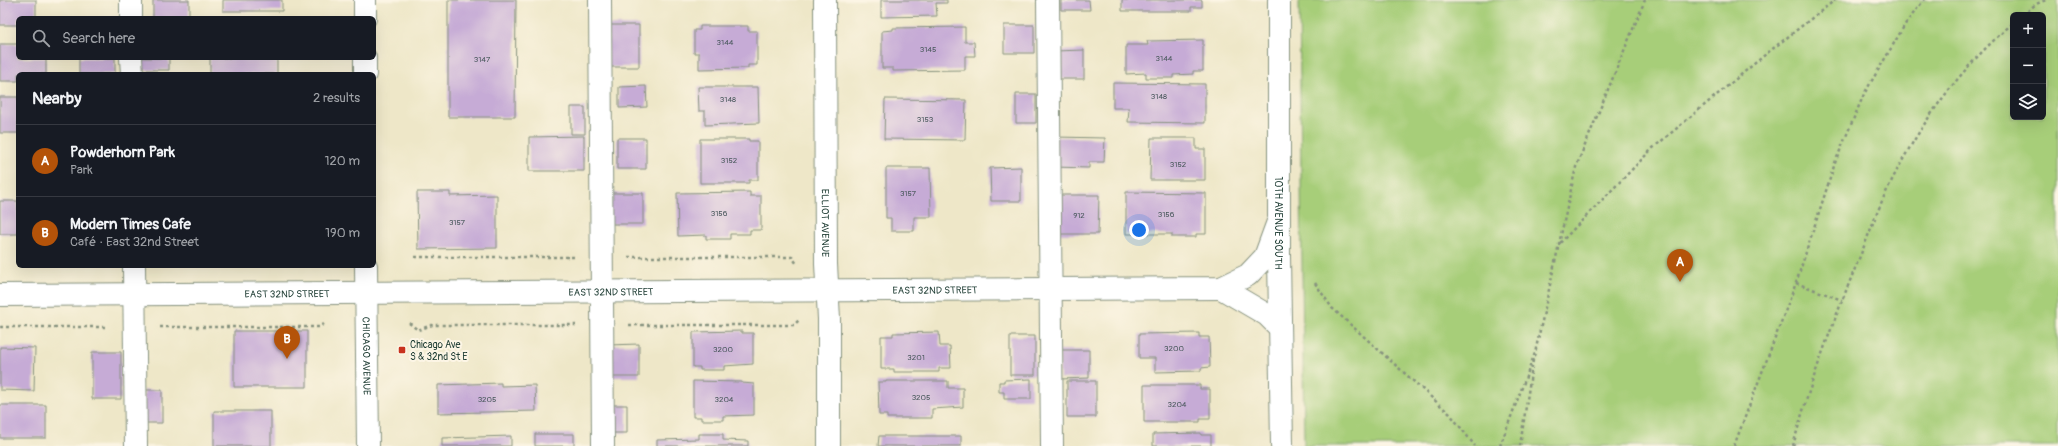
<!DOCTYPE html>
<meta charset="utf-8">
<style>
body{margin:0;font-family:Pangolin,sans-serif;background:#20242c;color:#f1f3f6}
.controls{position:absolute;right:12px;top:12px;display:grid;overflow:hidden;border-radius:6px;box-shadow:0 4px 16px #0002}
.controls button{width:36px;height:36px;display:grid;place-items:center;padding:0;border:0;border-bottom:1px solid #363941;background:#171b24;color:#f1f3f6;font:20px sans-serif}
.you{position:absolute;left:1139px;top:230px;width:14px;height:14px;margin:-10px;border:3px solid #fff;border-radius:50%;background:#1a73e8;box-shadow:0 0 0 6px #1a73e833}
.badge{display:grid;place-items:center;width:26px;height:26px;border-radius:50%;background:#b45309;color:#fff;font-size:13px;font-weight:700}
.pin{position:absolute;translate:-50% -33px;filter:drop-shadow(0 1px 2px #0008)}
.pin::after{content:'';position:absolute;top:21px;width:14px;height:12px;background:inherit;clip-path:polygon(0 0,100% 0,50% 100%)}
.list{margin:0;padding:0;list-style:none}
h2{display:flex;justify-content:space-between;align-items:center;height:52px;margin:0;padding:0 16px;font-size:17px}
h2 small{font-size:13px;font-weight:400;color:#9ea1a6}
.list li{display:grid;grid-template-columns:26px 1fr auto;gap:12px;align-items:center;box-sizing:border-box;height:72px;padding:0 16px;border-top:1px solid #363941}
.list b{display:block;font-size:15px;white-space:nowrap}
.list p{margin:0;font-size:13px;white-space:nowrap;color:#9ea1a6}
.list em{font-size:13px;font-style:normal;color:#9ea1a6}
.icon{flex:none;width:22px;height:22px;fill:none;stroke:currentColor;stroke-width:2;stroke-linecap:round;stroke-linejoin:round}
.map{position:relative;flex:none;width:2058px;height:446px;overflow:hidden}
.search{position:absolute;background:#171b24;box-shadow:0 4px 16px #0002;left:16px;top:16px;width:360px;height:44px;display:flex;align-items:center;gap:10px;box-sizing:border-box;padding:0 14px;border-radius:6px;color:#9ea1a6;font-size:15px}
.panel{position:absolute;background:#171b24;box-shadow:0 4px 16px #0002;left:16px;top:72px;width:360px;height:196px;border-radius:6px}
.map>svg:first-child{display:block}
</style>
<div class="map">
<svg width="2058" height="446" viewBox="0 0 2058 446">
<rect width="100%" height="100%" fill="#fcf5e5"/>
<filter id="ink" filterUnits="userSpaceOnUse"><feTurbulence type="fractalNoise" baseFrequency=".025" numOctaves="2"/><feDisplacementMap in="SourceGraphic" scale="8" xChannelSelector="R" yChannelSelector="G"/><feConvolveMatrix kernelMatrix="1 2 1 2 8 2 1 2 1" color-interpolation-filters="sRGB"/></filter>
<filter id="wash" filterUnits="userSpaceOnUse"><feTurbulence type="fractalNoise" baseFrequency=".012" numOctaves="4" result="noise"/><feDisplacementMap in="SourceGraphic" scale="16" xChannelSelector="R" yChannelSelector="G"/><feGaussianBlur stdDeviation="0.9" result="paint"/><feColorMatrix in="noise" values="0 0 0 0 0 0 0 0 0 0 0 0 0 0 0 0 0 1.4 0 .05"/><feComposite in="paint" operator="in"/></filter>
<g filter="url(#wash)">
<rect width="100%" height="100%" fill="#eee7c8"/>
<path fill="#a7ce79" stroke="#638656" fill-rule="evenodd" d="M1299,0H2058V446H1304ZM2013,15H2043V117H2013Z"/>
<g id="blocks">
<path fill="#c6abd6" d="M0,0H36V18H18V25H0Z
M153,0H189V18H153Z
M223,0H282V11H223Z
M448,0H516L515,117H448Z
M881,0H947V3H936L937,16L881,17Z
M1061,0H1089L1090,10H1061Z
M1122,0H1202V7H1191V11H1122Z
M608,25H639V67H608Z
M1004,25H1034V53H1004Z
M700,26H748V31H757V65H748V68L699,69V53H694V30H700Z
M965,27V42H974L975,56H965V70L893,71V68H882V31L893,30V28Z
M1203,40V71H1193V74L1173,75V78H1146V73L1126,74V45H1148L1147,41Z
M0,44H18V58H46V74H18V81H0Z
M1084,50V79H1055V51Z
M79,58H115V74H79Z
M140,58H169V70H140Z
M210,58H277V74H210Z
M1113,83L1205,84V123L1128,122L1129,108H1113Z
M646,86L647,107L619,108V87Z
M698,87H758L759,123L705,125V111H699Z
M1016,94H1036V123H1016Z
M0,97H18V133H0Z
M885,99L966,100L965,140L884,139Z
M571,107H585V134H571Z
M584,136V171H529V137Z
M1055,137L1105,138L1104,162H1089V168L1054,167Z
M617,138H646V169H617Z
M1151,138H1196V149H1205V180H1150Z
M700,139H749V141H758V180H749V183H700Z
M1021,167V201H991L990,168Z
M886,168H930L931,217H914V231H891V218H886Z
M417,192H450V196L497,195V248L418,249Z
M750,192V196H761V230H750V234H730V239H706V235L678,236L677,193Z
M1126,192L1206,193V234H1196V237H1172V234H1126Z
M608,193H643V224H608Z
M1060,195H1099L1098,234H1059Z
M0,201H18V234H0Z
M234,331H307V387H234Z
M742,331V333H753V364L724,366V370H700V367H693V332Z
M939,332L940,346H950L951,368H939V372H894V369H881V336H893V333Z
M1199,333V337H1209L1210,367L1201,368V371L1155,372V358H1139V334Z
M1010,336H1035V375H1010Z
M639,344V377H608V345Z
M0,347L35,348L34,391L0,390Z
M1059,350H1089V378L1060,379Z
M92,352H121V399H92Z
M1031,379V399H1004V392H999V382H1004V380Z
M693,381L742,382V383L754,384V415L723,416V420H701V417H693Z
M886,381H948V388H963V407L932,409V418H887V415H879L878,382H886Z
M1067,381H1096V417H1067Z
M501,383V386L535,385L536,411L438,413V385Z
M1144,385H1200V389H1210V419H1200V422H1144Z
M144,390H162V423H144Z
M0,405H46V438H0Z
M609,405H627V433H608Z
M214,411H271V446H214Z
M1201,433V435H1211V446H1153V434Z
M535,434H574V446H535Z
M699,434H723V440L748,441V446H657V440L699,439Z
M511,436V446H442V438Z
M879,436H961V446H878Z"/>
</g>
</g>
<g filter="url(#ink)">
<use href="#blocks" fill-opacity="0" stroke="#86927e" stroke-width="1"/>
<g fill="none" stroke-linecap="round" stroke-linejoin="round">
<g stroke="#86927e" stroke-width="24">
<g id="minor">
<path d="M131,0V18"/>
<path d="M365,0V18"/>
<path d="M600,0L603,446"/>
<path id="s1" d="M825,0L826,264L829,319V446"/>
<path d="M1048,0L1052,446"/>
<path id="s2" d="M1279,0V256L1282,446"/>
<path d="M131,58L132,74"/>
<path d="M365,58V74"/>
<path d="M134,266L136,446"/>
<path id="s3" d="M366,266L368,446"/>
<path d="M1221,288L1267,315L1280,328"/>
<path id="s4" d="M0,295L1221,288L1248,275L1265,257L1279,219"/>
</g>
</g>
<path stroke="#86927e" stroke-width="2.5" stroke-dasharray="3 3" stroke-linecap="butt" d="M2023,15L2036,4L2046,0
M1560,243L1653,148L1766,54L1835,0
M415,257H575
M628,257H792L797,264
M1315,283L1332,308L1450,414L1475,446
M1796,283L1842,300
M409,323L418,330L432,325H576
M629,325H794L800,319
M0,327H108
M160,327H320L325,323
M1500,446L1535,353L1576,167L1645,0
M1520,446L1533,360
M1734,446L1796,283L1836,160L1864,94L1906,23L1924,0
M1793,446C1809,385 1832,325 1856,266C1867,240 1876,213 1888,188C1919,125 1959,69 2013,23"/>
<use href="#minor" stroke="#fff" stroke-width="22"/>
</g>
</g>
<rect fill="#c8321e" stroke="#fcf5e5" stroke-width="1.5" x="398" y="346" width="8" height="8" rx="2"/>
<g text-anchor="middle" stroke-width="4" stroke-linejoin="round" paint-order="stroke">
<g font-size="8" fill="#49585c">
<text x="725" y="45">3144</text>
<text x="928" y="52">3145</text>
<text x="1164" y="61">3144</text>
<text x="482" y="62">3147</text>
<text x="1159" y="99">3148</text>
<text x="728" y="102">3148</text>
<text x="925" y="122">3153</text>
<text x="729" y="163">3152</text>
<text x="1178" y="167">3152</text>
<text x="908" y="196">3157</text>
<text x="719" y="216">3156</text>
<text x="1166" y="217">3156</text>
<text x="1079" y="218">912</text>
<text x="457" y="225">3157</text>
<text x="1174" y="351">3200</text>
<text x="723" y="352">3200</text>
<text x="916" y="360">3201</text>
<text x="921" y="400">3205</text>
<text x="487" y="402">3205</text>
<text x="724" y="402">3204</text>
<text x="1177" y="407">3204</text>
</g>
<g font-size="10" fill="#1f3d34" stroke="#fcf5e5">
<text dy="4" stroke="none"><textPath href="#s1" startOffset="223">ELLIOT AVENUE</textPath></text>
<text dy="4" stroke="none"><textPath href="#s2" startOffset="223">10TH AVENUE SOUTH</textPath></text>
<text dy="4" stroke="none"><textPath href="#s4" startOffset="935">EAST 32ND STREET</textPath></text>
<text dy="4" stroke="none"><textPath href="#s4" startOffset="611">EAST 32ND STREET</textPath></text>
<text dy="4" stroke="none"><textPath href="#s4" startOffset="287">EAST 32ND STREET</textPath></text>
<text dy="4" stroke="none"><textPath href="#s3" startOffset="90">CHICAGO AVENUE</textPath></text>
</g>
<g font-size="10" fill="#1f3d34" stroke="#fcf5e5" text-anchor="start">
<text x="410" y="348">Chicago Ave<tspan x="410" dy="12">S &amp; 32nd St E</tspan></text>
</g>
</g>
</svg>
<div class="controls">
<button>+</button>
<button>−</button>
<button><svg class="icon" aria-label="layers" viewBox="0 0 24 24"><path d="M12 4l9 5-9 5-9-5zM3 14l9 5 9-5"/></svg></button>
</div>
<div class="you"></div>
<div class="pin badge" style="left:1680px;top:282px">A</div>
<div class="pin badge" style="left:287px;top:359px">B</div>
<div class="search"><svg class="icon" aria-label="search" viewBox="0 0 24 24"><circle cx="10" cy="10" r="6"/><path d="M15 15l6 6"/></svg>Search here</div>
<section class="panel">
<h2>Nearby<small>2 results</small></h2>
<ul class="list">
<li><span class="badge">A</span><div><b>Powderhorn Park</b><p>Park</p></div><em>120 m</em></li>
<li><span class="badge">B</span><div><b>Modern Times Cafe</b><p>Café · East 32nd Street</p></div><em>190 m</em></li>
</ul>
</section>
</div>
